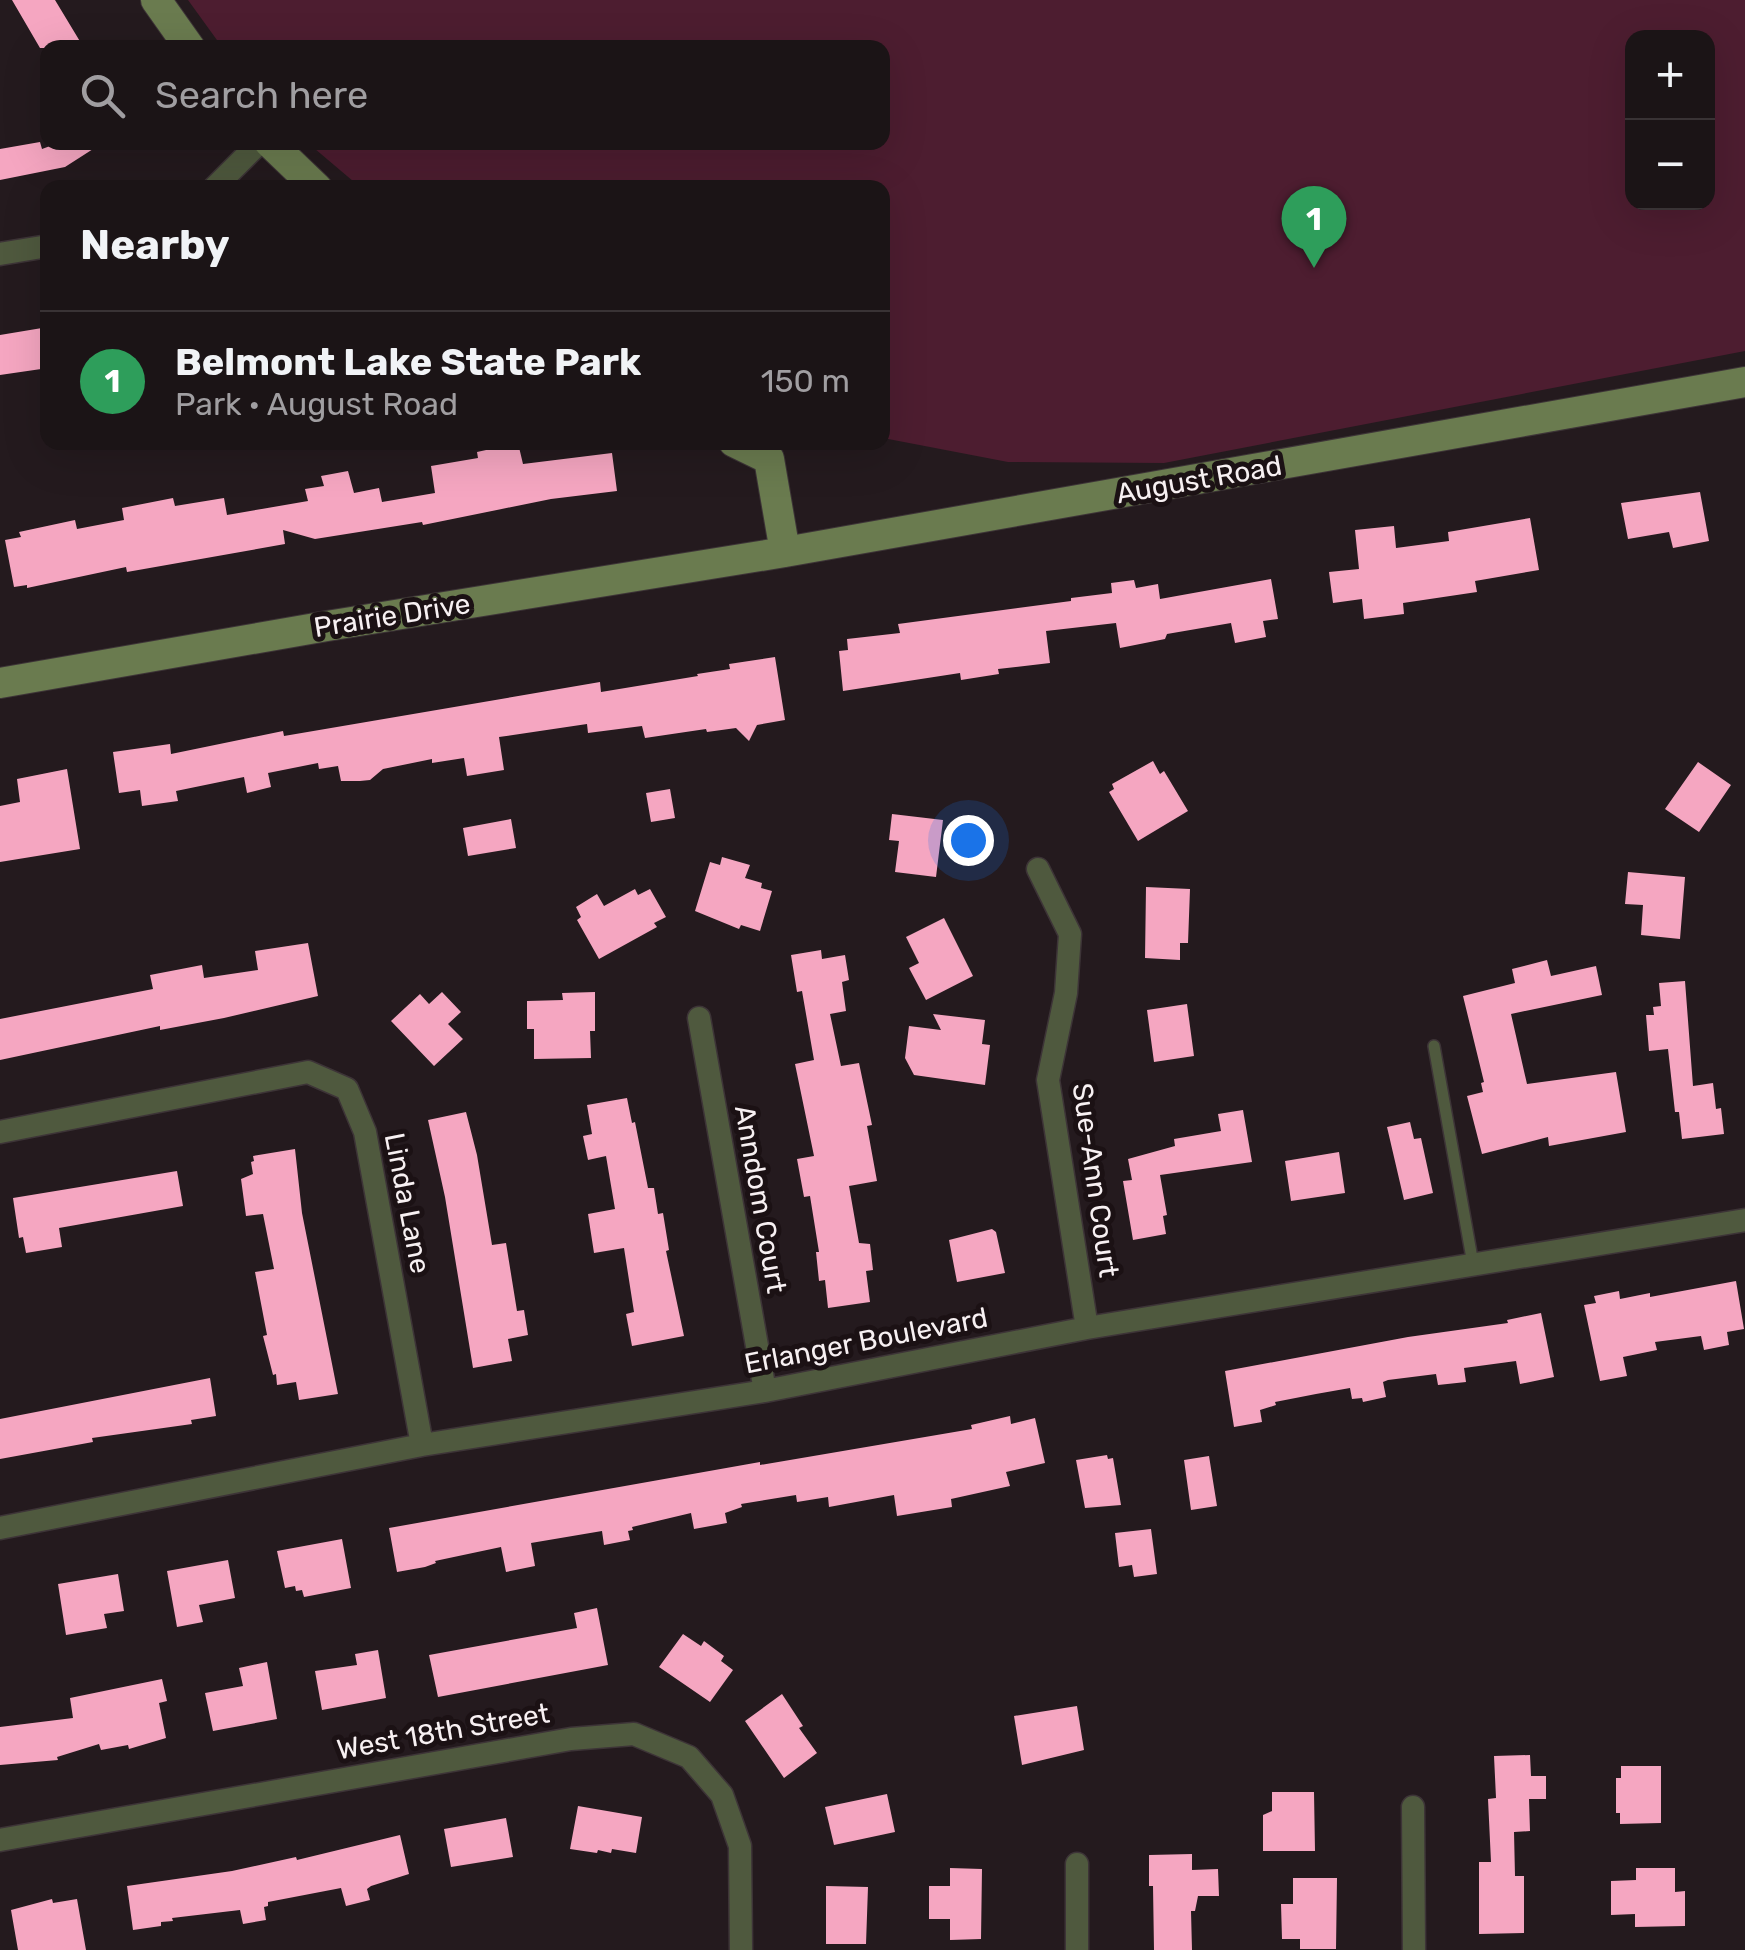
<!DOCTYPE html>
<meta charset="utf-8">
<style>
body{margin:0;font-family:Rubik,sans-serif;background:#282123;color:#f1f3f6}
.controls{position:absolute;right:30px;top:30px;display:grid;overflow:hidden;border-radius:20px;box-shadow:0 10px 40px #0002}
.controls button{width:90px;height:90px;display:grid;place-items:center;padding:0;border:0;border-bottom:2px solid #393335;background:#1b1416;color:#f1f3f6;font:50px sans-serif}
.you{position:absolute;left:968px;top:840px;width:35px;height:35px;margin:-25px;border:8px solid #fff;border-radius:50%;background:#1a73e8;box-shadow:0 0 0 15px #1a73e833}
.badge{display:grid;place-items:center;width:65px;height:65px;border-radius:50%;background:#9dca30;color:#fff;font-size:32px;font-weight:700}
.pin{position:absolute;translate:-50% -82px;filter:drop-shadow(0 2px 5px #0008)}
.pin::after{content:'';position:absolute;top:52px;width:35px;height:30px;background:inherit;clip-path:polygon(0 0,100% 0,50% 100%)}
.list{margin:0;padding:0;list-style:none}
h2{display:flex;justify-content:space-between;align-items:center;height:130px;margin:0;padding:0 40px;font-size:42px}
h2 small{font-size:32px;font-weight:400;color:#a09ea1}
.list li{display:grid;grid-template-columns:65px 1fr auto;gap:30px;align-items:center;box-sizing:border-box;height:140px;padding:0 40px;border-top:2px solid #393335}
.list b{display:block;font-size:38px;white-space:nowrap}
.list p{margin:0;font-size:32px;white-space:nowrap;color:#a09ea1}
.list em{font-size:32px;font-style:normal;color:#a09ea1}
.icon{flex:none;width:55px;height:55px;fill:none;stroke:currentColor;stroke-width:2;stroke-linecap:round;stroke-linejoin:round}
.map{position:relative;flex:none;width:1745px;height:1950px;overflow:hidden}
.search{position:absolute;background:#1b1416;box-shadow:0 10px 40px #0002;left:40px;top:40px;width:850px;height:110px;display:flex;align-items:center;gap:25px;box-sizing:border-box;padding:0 35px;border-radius:20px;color:#a09ea1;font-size:38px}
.panel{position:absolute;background:#1b1416;box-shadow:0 10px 40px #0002;left:40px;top:180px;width:850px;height:270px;border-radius:20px}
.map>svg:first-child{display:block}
</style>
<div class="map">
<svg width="1745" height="1950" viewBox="0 0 1745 1950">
<rect width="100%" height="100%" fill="#241a1e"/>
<path fill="#4d1d30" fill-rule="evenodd" d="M188,0H1745V351L1164,463L1008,462L883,438L882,188L360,187L308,143L882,142V48L222,47ZM1632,38H1708V202H1632Z"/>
<path fill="#f5a6c1" d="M12,0H55L84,48H40Z
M40,142L42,149L61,142H104L65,167L0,180V149Z
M48,327V368L0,375V335Z
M518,443L523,464L612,453L617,491L551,499L423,525L422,522L315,539L283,530L285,544L127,572L126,567L27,588V585L14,587L5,540L21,537L19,532L75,520L77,529L124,520L122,508L173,498L175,506L224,498L227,515L308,501L305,489L324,486L321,476L348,471L354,493L379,488L382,502L435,493L431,466L478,458L477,452Z
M1700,492L1709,541L1673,548L1669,532L1628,539L1621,503Z
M1530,518L1539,570L1475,581L1477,592L1403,603L1404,614L1364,619L1362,599L1333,603L1329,572L1359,569L1355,530L1394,526L1396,548L1449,541L1448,532Z
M1271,579L1278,619L1263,621L1266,637L1235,643L1231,623L1167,634L1165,639L1120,648L1116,623L1046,631L1050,663L998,669L999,674L961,680L960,673L843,691L839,651L848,650L847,639L900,633L898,624L1071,601V598L1112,593L1111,583L1134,580L1136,588L1158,584L1160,599Z
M775,657L785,720L757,725L749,741L736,728L707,732L706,729L645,738L642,726L588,733L587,724L499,737L504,770L467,776L464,758L432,763V759L383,769L370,780L360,781H341L338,766L319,769L318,763L268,773L271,787L247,793L244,777L176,791L178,801L142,806L140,790L119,793L113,752L170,744L171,754L283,731L284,736L600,682L601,692L698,676L697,674L730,669L729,664Z
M1153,761L1160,774L1164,771L1188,811L1138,841L1109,792L1114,789L1112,784Z
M1698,762L1731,785L1699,832L1665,809Z
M67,769L80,849L0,862V806L20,802L17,779Z
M670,789L675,818L651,822L646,793Z
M892,814L943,820L936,877L895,872L899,841L889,840Z
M511,819L516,848L468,856L463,828Z
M722,857L750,865L745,878L762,883L761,888L772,891L760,931L741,925L739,929L695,911L710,862L720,865Z
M1628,872L1685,877L1680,939L1641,935L1643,905L1625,904Z
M1146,887L1190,889L1188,943H1180V960L1145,958Z
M635,889L638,895L650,889L666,917L654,923L657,927L599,959L577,920L581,917L576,907L597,894L604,906Z
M944,918L973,976L926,1000L909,968L919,963L906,937Z
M308,943L318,996L224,1018L160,1030V1026L0,1060V1019L153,989L150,975L202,965L204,978L258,970L255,951Z
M821,950L822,959L845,955L849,980L842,982L846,1011L830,1014L841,1066L859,1063L872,1125L867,1126L877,1181L849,1186L859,1243L870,1244L873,1270L866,1271L870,1302L828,1308L825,1280L819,1281L816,1252H819L810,1196L804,1197L797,1159L814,1156L795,1064L814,1060L802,991L797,992L791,955Z
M1547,960L1551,976L1596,966L1602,995L1511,1014L1527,1084L1616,1072L1626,1132L1549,1146L1548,1137L1482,1154L1467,1096L1483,1092L1481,1083L1484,1082L1463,996L1515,983L1512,969Z
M1685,981L1693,1086L1713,1083L1716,1109L1721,1108L1724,1134L1682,1139L1679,1112H1675L1668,1049L1649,1051L1646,1015H1654L1653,1007L1661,1006L1659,983Z
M442,992L461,1012L448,1024L463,1039L434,1066L391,1021L420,994L429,1004Z
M595,992V1031H590L591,1058L534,1059V1029H527V1001L563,1000L562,993Z
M1187,1004L1194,1056L1154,1062L1147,1010Z
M933,1014L985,1020L982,1044L990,1045L985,1085L914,1075L905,1058L909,1026L941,1030Z
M627,1098L632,1123L635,1122L648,1188H654L658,1214L663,1213L669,1250L666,1251L684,1336L632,1346L626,1314L634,1312L624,1248L594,1253L588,1214L615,1209L606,1156L588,1160L583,1136L592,1134L587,1105Z
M1243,1110L1252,1162L1160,1175L1167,1215L1163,1216L1166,1234L1133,1240L1123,1181L1132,1180L1128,1159L1175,1146L1174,1139L1221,1131L1218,1114Z
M466,1112L477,1155L492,1245L506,1243L517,1311L524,1310L528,1335L508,1339L512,1361L473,1368L445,1197L428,1120Z
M1410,1122L1414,1139L1421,1138L1433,1193L1404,1200L1387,1127Z
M295,1149L302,1213L338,1394L299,1400L296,1382L277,1385L276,1374L273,1375L263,1336L267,1335L255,1272L274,1269L263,1214L246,1216L241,1179L253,1174L251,1162L254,1161L253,1156Z
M1339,1152L1345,1193L1291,1201L1285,1161Z
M177,1171L183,1206L59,1228L62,1247L26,1253L23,1237L19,1238L13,1198Z
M992,1229L996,1232L1005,1273L957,1282L949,1240Z
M1736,1281L1744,1329L1727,1332L1729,1345L1704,1350L1701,1336L1655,1342L1657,1350L1623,1357L1627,1376L1600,1381L1584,1305L1596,1303L1594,1296L1619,1291L1620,1299L1650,1293V1297Z
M1541,1313L1554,1377L1520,1384L1516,1361L1464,1368L1466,1382L1438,1385L1436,1374L1388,1380L1383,1382L1386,1397L1363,1402L1362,1398L1352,1399L1350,1388L1316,1394L1275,1402L1276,1405L1260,1410L1262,1422L1234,1427L1225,1371L1408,1337L1508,1323L1507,1320Z
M210,1378L216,1416L191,1420L192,1424L92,1438L93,1442L0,1459V1419Z
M1010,1416L1011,1424L1035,1418L1045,1463L1006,1472L1010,1486L951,1499L952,1507L897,1516L894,1495L829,1507L828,1497L797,1502L796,1495L741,1504L742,1507L725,1513L727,1523L694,1529L691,1513L632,1527L633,1530L628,1531L630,1540L604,1545L602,1531L531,1543L535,1566L506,1572L501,1547L435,1561L436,1563L425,1567L397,1572L389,1528L760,1462V1465L972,1429L971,1425Z
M1107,1455L1108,1459L1113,1458L1121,1505L1085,1508L1076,1460Z
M1209,1456L1217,1506L1191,1510L1184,1460Z
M1151,1529L1157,1574L1134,1577L1132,1565L1119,1567L1115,1533Z
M342,1539L351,1588L304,1597L302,1590L296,1591L295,1586L285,1588L277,1551Z
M228,1560L235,1598L199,1605L203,1622L177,1627L167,1571Z
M118,1574L124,1611L104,1614L107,1628L66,1635L58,1584Z
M597,1608L608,1665L438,1697L429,1655L577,1628L574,1613Z
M683,1634L701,1646L704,1641L724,1656L721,1661L733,1670L710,1702L659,1667Z
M378,1650L386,1698L322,1710L315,1671L357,1665L355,1654Z
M267,1662L277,1719L213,1731L205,1693L243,1686L239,1668Z
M162,1679L167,1701L159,1703L166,1738L129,1749L128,1745L101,1750L99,1744L57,1757L58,1760L0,1765V1727L73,1718L70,1698Z
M782,1694L803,1726L799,1728L817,1753L784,1778L745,1721Z
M1077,1706L1084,1750L1022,1765L1014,1716Z
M1530,1755L1531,1776H1546V1799H1529L1530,1831L1514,1832L1515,1876H1524V1933L1479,1934V1862H1491L1488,1799L1496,1798L1494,1756Z
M1621,1766H1661V1823L1620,1824V1813H1616V1778H1621Z
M1272,1792H1314L1315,1851H1263V1815L1272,1811Z
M887,1794L895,1832L834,1845L825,1807Z
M578,1806L642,1817L636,1853L612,1849L611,1853L598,1850L597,1853L570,1849Z
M506,1818L513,1857L451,1867L444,1829Z
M400,1835L409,1874L371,1886L367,1889L370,1900L346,1906L341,1888L268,1902V1906L264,1907L266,1920L243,1924L240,1910L172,1918L173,1921L161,1922V1926L133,1930L127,1886L232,1871L296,1857L297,1860Z
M1192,1854V1870L1218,1869L1219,1896H1198L1195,1911H1191L1192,1950H1154L1153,1886H1149V1855Z
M950,1868L982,1869L981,1939L950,1940V1919H929V1886H950Z
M1636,1868H1675V1892L1685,1891V1926L1635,1927V1914L1611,1915V1881L1636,1880Z
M1293,1878H1337L1336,1949H1300V1939H1282L1281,1904H1293Z
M826,1886L868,1887L866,1944H826Z
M52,1899L53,1903L77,1899L86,1950H18L11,1910Z"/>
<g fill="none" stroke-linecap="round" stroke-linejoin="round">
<g stroke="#3d3437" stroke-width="14">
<path id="lane" d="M1434,1046L1473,1264"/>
</g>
<g stroke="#3d3437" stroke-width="25">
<path id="street" d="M214,188L260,142
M0,254L48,246
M1038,869L1070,934L1066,993L1048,1080L1087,1328
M699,1018L765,1391
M0,1132L308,1072L347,1089L365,1132L422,1445
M0,1528L422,1445L765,1391L1087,1328L1745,1220
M1413,1807L1414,1950
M0,1840L571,1739L634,1734L689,1757L722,1795L740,1846L741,1950
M1077,1864V1950"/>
</g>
<g stroke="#3d3437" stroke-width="32">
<path id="secondary" d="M156,0L190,48
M269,142L317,188
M734,442L769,459L785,552
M0,683L327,626L785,552L1745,382"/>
</g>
<use href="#lane" stroke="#4f593e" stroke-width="11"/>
<use href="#street" stroke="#4f593e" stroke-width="22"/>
<use href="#secondary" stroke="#6a7b4f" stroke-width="30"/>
</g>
<g text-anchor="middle" stroke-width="10" stroke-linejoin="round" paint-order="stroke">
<g font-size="28" fill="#f7f0f2" stroke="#1b1114">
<text transform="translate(1199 479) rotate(-10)" y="10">August Road</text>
<text transform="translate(392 615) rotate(-9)" y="10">Prairie Drive</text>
<text transform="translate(1096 1180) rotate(82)" y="10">Sue-Ann Court</text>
<text transform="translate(761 1199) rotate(80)" y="10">Anndom Court</text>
<text transform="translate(408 1203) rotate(79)" y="10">Linda Lane</text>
<text transform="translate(866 1340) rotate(-11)" y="10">Erlanger Boulevard</text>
<text transform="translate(443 1731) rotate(-10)" y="10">West 18th Street</text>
</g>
</g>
</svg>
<div class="controls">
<button>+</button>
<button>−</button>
</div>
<div class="you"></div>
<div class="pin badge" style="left:1314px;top:268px;background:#2e9e5b">1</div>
<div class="search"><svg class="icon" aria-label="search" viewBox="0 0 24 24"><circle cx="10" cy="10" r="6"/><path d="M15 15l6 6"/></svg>Search here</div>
<section class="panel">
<h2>Nearby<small></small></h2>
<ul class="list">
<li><span class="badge" style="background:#2e9e5b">1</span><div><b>Belmont Lake State Park</b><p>Park · August Road</p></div><em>150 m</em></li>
</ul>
</section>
</div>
